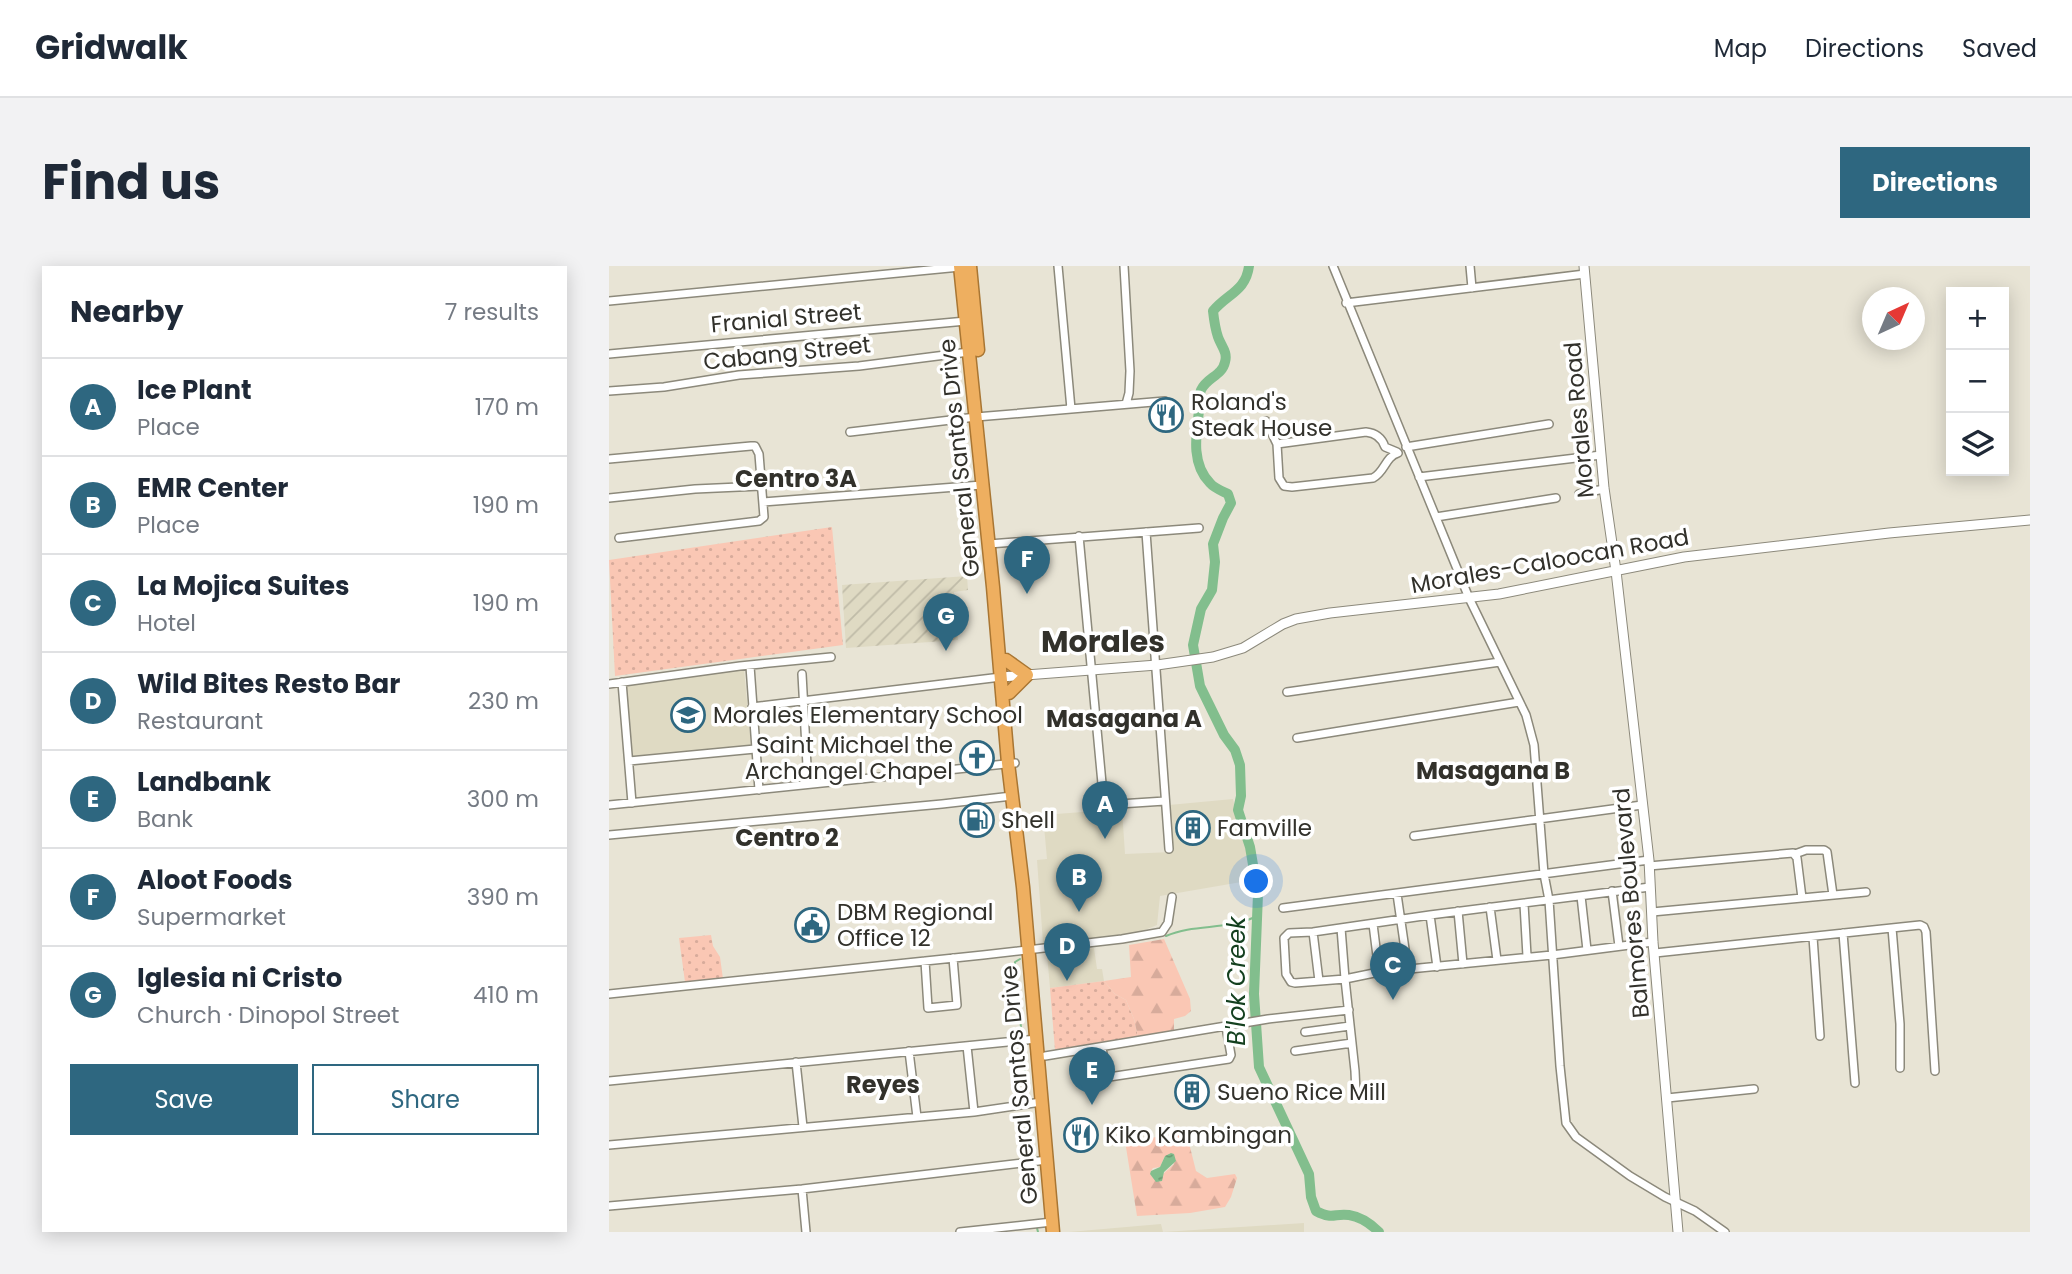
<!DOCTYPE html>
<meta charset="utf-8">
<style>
body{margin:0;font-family:Poppins,sans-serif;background:#f2f2f3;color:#1f2937}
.controls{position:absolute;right:21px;top:21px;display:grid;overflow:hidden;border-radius:0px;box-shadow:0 4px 18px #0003}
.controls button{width:63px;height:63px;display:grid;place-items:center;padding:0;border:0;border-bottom:2px solid #e0e1e3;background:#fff;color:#1f2937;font:35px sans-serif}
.compass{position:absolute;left:1253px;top:21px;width:63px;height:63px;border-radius:50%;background:#fff;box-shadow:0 4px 18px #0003;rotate:44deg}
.you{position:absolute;left:648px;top:616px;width:24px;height:24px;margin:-18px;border:5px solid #fff;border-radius:50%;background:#1a73e8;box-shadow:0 0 0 10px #1a73e833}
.badge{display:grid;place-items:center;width:46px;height:46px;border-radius:50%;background:#2e6780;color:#fff;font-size:23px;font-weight:700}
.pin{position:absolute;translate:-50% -58px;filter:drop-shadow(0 2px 4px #0008)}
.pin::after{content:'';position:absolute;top:37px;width:24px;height:21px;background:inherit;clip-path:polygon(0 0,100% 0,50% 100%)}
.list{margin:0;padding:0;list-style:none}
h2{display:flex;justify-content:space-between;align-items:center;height:91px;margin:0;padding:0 28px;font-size:30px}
h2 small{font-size:23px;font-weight:400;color:#747a83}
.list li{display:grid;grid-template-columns:46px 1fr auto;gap:21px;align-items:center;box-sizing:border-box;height:98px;padding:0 28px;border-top:2px solid #e0e1e3}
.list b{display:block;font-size:26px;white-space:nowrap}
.list p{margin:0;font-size:23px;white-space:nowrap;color:#747a83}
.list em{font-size:23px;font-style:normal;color:#747a83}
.actions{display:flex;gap:14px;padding:21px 28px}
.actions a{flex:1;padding:16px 0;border:2px solid #2e6780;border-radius:0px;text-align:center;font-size:24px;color:#2e6780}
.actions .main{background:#2e6780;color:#fff}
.icon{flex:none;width:38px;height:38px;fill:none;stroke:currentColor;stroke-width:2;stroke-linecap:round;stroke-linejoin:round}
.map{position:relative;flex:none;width:1421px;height:966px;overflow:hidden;border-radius:0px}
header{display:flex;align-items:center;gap:42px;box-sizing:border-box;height:98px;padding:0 35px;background:#fff;border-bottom:2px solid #e0e1e3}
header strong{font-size:33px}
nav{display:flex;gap:38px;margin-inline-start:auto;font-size:24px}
.intro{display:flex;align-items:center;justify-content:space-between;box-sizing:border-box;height:168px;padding:0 42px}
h1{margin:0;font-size:49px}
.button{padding:18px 32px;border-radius:0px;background:#2e6780;color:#fff;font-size:24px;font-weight:700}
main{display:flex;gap:42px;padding:0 42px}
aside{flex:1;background:#fff;border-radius:0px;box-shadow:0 4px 18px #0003}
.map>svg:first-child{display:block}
</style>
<header>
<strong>Gridwalk</strong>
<nav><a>Map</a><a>Directions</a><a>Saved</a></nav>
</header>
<div class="intro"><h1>Find us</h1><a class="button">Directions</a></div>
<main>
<aside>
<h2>Nearby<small>7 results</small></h2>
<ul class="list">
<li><span class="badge">A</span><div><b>Ice Plant</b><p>Place</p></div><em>170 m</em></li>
<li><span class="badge">B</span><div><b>EMR Center</b><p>Place</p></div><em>190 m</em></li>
<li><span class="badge">C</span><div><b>La Mojica Suites</b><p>Hotel</p></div><em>190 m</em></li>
<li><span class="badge">D</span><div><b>Wild Bites Resto Bar</b><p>Restaurant</p></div><em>230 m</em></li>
<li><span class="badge">E</span><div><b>Landbank</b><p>Bank</p></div><em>300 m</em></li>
<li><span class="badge">F</span><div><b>Aloot Foods</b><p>Supermarket</p></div><em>390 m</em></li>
<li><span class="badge">G</span><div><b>Iglesia ni Cristo</b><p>Church · Dinopol Street</p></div><em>410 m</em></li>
</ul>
<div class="actions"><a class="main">Save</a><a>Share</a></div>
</aside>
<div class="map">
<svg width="1421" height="966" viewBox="0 0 1421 966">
<defs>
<pattern id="industrial-furrows" width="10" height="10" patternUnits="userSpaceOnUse" patternTransform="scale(1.75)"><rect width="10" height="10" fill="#dfdac3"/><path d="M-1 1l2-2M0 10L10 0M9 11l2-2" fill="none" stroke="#c0bca8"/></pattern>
<pattern id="grass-dots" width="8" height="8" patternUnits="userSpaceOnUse" patternTransform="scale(1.75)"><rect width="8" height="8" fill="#fac7b4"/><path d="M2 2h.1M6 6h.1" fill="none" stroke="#d7ab9b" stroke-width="1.8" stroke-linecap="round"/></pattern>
<pattern id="forest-firs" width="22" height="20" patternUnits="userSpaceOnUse" patternTransform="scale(1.75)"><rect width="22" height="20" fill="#fac7b4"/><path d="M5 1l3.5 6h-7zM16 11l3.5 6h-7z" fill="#d7ab9b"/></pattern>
<pattern id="water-ripples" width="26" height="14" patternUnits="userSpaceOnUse" patternTransform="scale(1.75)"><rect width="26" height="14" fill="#82be8d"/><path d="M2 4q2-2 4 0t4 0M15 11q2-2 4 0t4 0" fill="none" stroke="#6b9b73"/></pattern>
</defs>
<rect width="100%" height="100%" fill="#e8e4d5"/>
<path fill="#dfdac3" d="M135,403L142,480L24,490L16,418Z
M624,533L631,566L639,579L644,614L551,630L548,659L526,668L434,677L428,594L438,593L434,549L513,543L516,588L563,586L560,539Z
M485,682L488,703H493L495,715L441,722L438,688Z
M695,957V966H460L552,958L554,966Z"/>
<path fill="url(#industrial-furrows)" d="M358,310L359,324L345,326L349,374L237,382L233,319Z"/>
<path fill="url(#grass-dots)" d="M223,261L234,379L6,410L0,294Z
M102,669L104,680L111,691L114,713L76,716L70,672Z
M495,715L506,728L517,734L525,753L529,771L446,784L441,722Z"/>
<path fill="url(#forest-firs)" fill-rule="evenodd" d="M555,673L581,733L582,745L576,750L565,753V764L529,771L525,753L517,734L506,728L495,715L522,711L520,679Z
M580,867L579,873L587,905L598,912L626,908L628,912L622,931L616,941L581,947L528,950L516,875ZM556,890L565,898L553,909L544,912L542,905L544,902L551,901Z"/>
<path fill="url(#water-ripples)" d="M562,887L565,888L567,895L555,906L553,915L547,916L541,908L542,905L551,901L556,890Z"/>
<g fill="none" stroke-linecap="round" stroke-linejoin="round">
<path stroke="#82be8d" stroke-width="2" d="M557,670C586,657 619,665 648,650
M406,709V696L411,693
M407,717L413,770
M414,778V786
M415,791L418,834
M428,962L429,966"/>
<path stroke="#82be8d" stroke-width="10" d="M640,0C637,25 618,28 604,45C605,54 606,62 609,71C612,80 619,86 616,96C613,110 598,111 592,124C590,129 591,138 590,145C587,169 582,198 601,217C605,222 613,225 619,228L622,237L614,252L604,278L606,296L603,324L592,343L584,379L591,420L615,469L626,484L631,499L632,530L629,544L641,581L649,628L645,728L650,801L700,908L702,931L707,945C724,954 725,947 740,949C753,951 762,958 770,966"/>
<g stroke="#8c897b" stroke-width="10">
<path id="minor" d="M449,0L462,143
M515,0L521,105L520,127L517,138
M724,0L860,332L917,449L925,479L935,608L940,634L951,800L957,857L967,871L1021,910L1056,931L1086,945L1116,966
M861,0L863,22
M0,35L351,1
M737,37L976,8
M0,88L357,55
M0,125L55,121L130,109L250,100L360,86
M657,155L668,178L670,212L675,220L683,221L764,212C776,206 776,191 789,187
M241,166L367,151L556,135
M668,178L757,166C767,167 773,172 776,181L788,186
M797,181L940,158
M0,193L142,180H146L150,188L155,251L150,255L10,272
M810,211L992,189
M970,228L995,223
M0,232L86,223L152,220
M154,236L373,219
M827,251L947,232
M537,266L560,583
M470,270L495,539L556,535
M380,278L590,262
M141,400L150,524
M193,408L199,518
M13,416L23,537
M0,418L131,400L222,391
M678,426L891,396
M143,441L392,411
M688,472L910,436
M20,495L146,483
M0,539L406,497
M0,569L333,538L403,530
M805,570L1033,539
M1186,588L1197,584H1215L1218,586L1224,629
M1040,600L1184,587L1188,592L1193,632
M1003,625L1010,680
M788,628L799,704
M972,630L978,684
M915,638L918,690
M881,641L888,694
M674,642L1040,594
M849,645L854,698
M1043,646L1257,626
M821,649L828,701
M764,658L770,706
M732,662L736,713L686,717L682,716L677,708L675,672L680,667L704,666L821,649L1041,621
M1283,662L1291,758V802
M704,666L710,715
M1234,667L1246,817
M1204,671L1211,770
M1046,687L1311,659L1315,661L1317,666L1326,805
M316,695L319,742L348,739L344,692
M0,728L374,689L513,673L553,666L559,657L563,631
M696,766L741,760
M358,780L365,846
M493,781L497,809L500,811L620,793L622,789L617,761
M300,785L308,851
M686,785L743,777
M436,790L659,753L740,744
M187,796L194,861
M0,815L428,773
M747,827L746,805L736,713L770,706L943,689L1044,676
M1058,832L1145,823
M0,879L365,846L432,836
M193,923L197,966
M0,940L193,923L438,894
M351,966L443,956"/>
</g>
<g stroke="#8c897b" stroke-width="11">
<path id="tertiary" d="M975,0L995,222L1007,305L1040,594L1044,676L1069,966
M392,411L548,399L604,391L634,382L674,358L687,353L721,347L890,328L1075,291L1280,267L1421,254"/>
</g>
<g stroke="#a97633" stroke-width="15">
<path id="trunk" d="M351,0L384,321L399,497L414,621L444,966
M361,0L369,84
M397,394L418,409L400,427"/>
</g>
<use href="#minor" stroke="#fff" stroke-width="7"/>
<use href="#tertiary" stroke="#fff" stroke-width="9"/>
<use href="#trunk" stroke="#eeaf60" stroke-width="12"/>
</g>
<defs>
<g id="restaurant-ring" transform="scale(1.75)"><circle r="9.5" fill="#fff" stroke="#2e6780" stroke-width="1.5"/><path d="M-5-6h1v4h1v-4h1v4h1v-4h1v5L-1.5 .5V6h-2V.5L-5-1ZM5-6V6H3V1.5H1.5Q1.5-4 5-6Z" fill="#2e6780"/></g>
<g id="school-ring" transform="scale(1.75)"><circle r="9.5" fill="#fff" stroke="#2e6780" stroke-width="1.5"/><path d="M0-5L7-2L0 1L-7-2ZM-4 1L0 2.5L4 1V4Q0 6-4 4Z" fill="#2e6780"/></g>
<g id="church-ring" transform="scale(1.75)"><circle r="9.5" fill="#fff" stroke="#2e6780" stroke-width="1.5"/><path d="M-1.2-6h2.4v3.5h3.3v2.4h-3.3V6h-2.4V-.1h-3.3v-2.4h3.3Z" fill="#2e6780"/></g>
<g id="fuel-ring" transform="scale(1.75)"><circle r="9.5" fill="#fff" stroke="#2e6780" stroke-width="1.5"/><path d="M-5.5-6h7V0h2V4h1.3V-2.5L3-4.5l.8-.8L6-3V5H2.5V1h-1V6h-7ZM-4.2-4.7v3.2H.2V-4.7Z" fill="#2e6780"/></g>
<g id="building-ring" transform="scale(1.75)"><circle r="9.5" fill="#fff" stroke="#2e6780" stroke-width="1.5"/><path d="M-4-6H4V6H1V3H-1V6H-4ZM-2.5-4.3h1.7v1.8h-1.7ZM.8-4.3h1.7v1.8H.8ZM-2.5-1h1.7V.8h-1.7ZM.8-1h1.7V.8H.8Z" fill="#2e6780"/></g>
<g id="civic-ring" transform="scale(1.75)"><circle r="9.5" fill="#fff" stroke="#2e6780" stroke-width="1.5"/><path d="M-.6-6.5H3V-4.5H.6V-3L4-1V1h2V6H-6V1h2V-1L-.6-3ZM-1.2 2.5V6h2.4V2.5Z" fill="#2e6780"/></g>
</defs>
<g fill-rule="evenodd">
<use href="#restaurant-ring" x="557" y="149"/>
<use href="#school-ring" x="79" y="449"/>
<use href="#church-ring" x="368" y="492"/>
<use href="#fuel-ring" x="368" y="554"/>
<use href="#building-ring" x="584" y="562"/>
<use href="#civic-ring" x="203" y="659"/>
<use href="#building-ring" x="583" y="826"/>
<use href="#restaurant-ring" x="472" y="869"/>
</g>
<g text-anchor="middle" stroke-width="7" stroke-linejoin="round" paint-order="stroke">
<g font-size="23" fill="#32312b" stroke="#fff">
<text transform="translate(177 52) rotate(-5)" y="8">Franial Street</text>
<text transform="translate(178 87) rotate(-6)" y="8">Cabang Street</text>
<text transform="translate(970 154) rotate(-95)" y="8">Morales Road</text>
<text transform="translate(350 192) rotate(-96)" y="8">General Santos Drive</text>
<text transform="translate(941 295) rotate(-10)" y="8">Morales-Caloocan Road</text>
<text transform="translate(1022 637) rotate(-95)" y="8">Balmores Boulevard</text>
<text transform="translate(410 819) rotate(-95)" y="8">General Santos Drive</text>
</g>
<g font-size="23" fill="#32312b" stroke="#fff" text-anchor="start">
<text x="582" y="144">Roland's<tspan x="582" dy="26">Steak House</tspan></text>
<text x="104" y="457">Morales Elementary School</text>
<text x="344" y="487" text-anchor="end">Saint Michael the<tspan x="344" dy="26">Archangel Chapel</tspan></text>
<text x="392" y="562">Shell</text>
<text x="608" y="570">Famville</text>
<text x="228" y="654">DBM Regional<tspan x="228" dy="26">Office 12</tspan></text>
<text x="608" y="834">Sueno Rice Mill</text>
<text x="496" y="877">Kiko Kambingan</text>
</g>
<g font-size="24" font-weight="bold" fill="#32312b" stroke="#fff">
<text x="187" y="221">Centro 3A</text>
<text x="515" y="461">Masagana A</text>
<text x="884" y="513">Masagana B</text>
<text x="178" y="580">Centro 2</text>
<text x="274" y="827">Reyes</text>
</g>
<g font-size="24" font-style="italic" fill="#14401f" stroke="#fff">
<text transform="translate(628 715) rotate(-90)" y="8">B'lok Creek</text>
</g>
<g font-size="30" font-weight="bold" fill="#32312b" stroke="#fff">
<text x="494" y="386">Morales</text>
</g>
</g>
</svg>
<div class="controls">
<button>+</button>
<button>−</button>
<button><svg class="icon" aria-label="layers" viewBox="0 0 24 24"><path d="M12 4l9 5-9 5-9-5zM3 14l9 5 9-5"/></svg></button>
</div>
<svg class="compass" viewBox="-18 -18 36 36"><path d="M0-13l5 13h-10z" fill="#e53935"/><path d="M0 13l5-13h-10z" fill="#747a83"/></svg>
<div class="you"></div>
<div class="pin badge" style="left:496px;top:573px">A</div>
<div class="pin badge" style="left:470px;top:646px">B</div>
<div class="pin badge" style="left:784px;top:734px">C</div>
<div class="pin badge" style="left:458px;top:715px">D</div>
<div class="pin badge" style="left:483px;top:839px">E</div>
<div class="pin badge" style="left:418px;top:328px">F</div>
<div class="pin badge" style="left:337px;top:385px">G</div>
</div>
</main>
